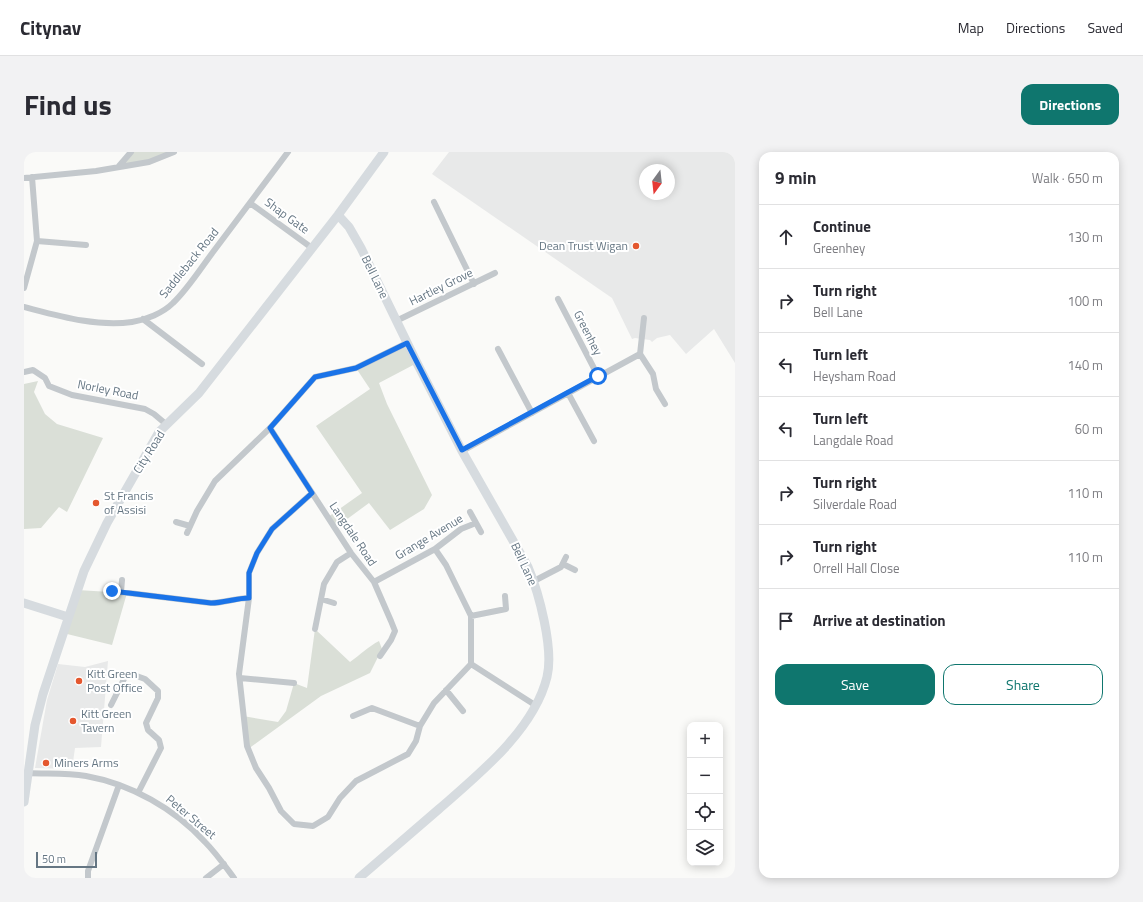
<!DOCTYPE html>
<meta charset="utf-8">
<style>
body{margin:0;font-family:"Titillium Web",sans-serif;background:#f2f2f3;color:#2b2b33}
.controls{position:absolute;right:12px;bottom:12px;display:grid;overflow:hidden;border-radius:8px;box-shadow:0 2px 10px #0003}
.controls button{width:36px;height:36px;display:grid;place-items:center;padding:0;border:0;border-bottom:1px solid #e1e1e2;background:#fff;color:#2b2b33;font:20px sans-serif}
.compass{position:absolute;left:615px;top:12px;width:36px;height:36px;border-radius:50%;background:#fff;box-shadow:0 2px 10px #0003;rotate:195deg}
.scale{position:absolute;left:12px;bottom:10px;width:61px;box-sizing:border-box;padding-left:4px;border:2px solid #657683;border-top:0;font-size:11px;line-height:14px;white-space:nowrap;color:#657683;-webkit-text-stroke:3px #fff;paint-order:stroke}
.stop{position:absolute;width:12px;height:12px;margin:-9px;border:3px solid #1a73e8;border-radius:50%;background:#fff}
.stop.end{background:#1a73e8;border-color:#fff;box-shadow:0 1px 4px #0008}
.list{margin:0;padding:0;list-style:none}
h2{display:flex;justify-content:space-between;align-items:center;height:52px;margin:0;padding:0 16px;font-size:17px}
h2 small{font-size:13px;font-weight:400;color:#7c7c81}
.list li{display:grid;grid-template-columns:26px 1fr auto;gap:12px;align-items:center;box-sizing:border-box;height:64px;padding:0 16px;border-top:1px solid #e1e1e2}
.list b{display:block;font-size:15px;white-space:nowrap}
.list p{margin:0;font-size:13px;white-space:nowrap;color:#7c7c81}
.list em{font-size:13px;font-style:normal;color:#7c7c81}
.actions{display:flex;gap:8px;padding:12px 16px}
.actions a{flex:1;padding:9px 0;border:1px solid #0f766e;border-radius:12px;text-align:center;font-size:14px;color:#0f766e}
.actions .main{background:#0f766e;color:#fff}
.icon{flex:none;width:22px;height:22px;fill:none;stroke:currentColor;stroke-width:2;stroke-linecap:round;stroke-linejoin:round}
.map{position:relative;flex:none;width:711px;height:726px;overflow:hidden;border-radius:12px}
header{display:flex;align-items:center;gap:24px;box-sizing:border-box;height:56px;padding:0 20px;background:#fff;border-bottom:1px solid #e1e1e2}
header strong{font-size:19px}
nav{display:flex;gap:22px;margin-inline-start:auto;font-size:14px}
.intro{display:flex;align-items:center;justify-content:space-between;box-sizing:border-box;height:96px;padding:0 24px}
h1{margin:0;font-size:28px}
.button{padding:10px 18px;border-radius:12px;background:#0f766e;color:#fff;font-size:14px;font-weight:700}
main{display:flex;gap:24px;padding:0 24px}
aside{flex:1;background:#fff;border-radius:12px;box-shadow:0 2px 10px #0003}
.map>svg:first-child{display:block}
</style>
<header>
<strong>Citynav</strong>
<nav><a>Map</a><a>Directions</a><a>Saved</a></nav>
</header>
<div class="intro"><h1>Find us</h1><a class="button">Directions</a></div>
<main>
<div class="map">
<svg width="711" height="726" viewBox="0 0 711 726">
<rect width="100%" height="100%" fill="#fafaf8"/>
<path fill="#e8e9e9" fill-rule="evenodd" d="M425,0H711V211L690,177L662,202L646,183L633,186L628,190L626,188L611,186L608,187L588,146L408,22ZM621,18H645V42H621Z
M84,509L77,595L51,596L48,617L11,616L23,548L34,512L61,515Z"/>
<path fill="#dadfd7" d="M109,0H146L128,9L95,14Z
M383,191L393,211L355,231L363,252L408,343L400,357L366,378L345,351L311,376L304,365L338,341L292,274L346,237L332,216Z
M14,229L10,240L21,262L33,272L79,286L43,360L35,355L17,376L0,377V232Z
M53,438L103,441L88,493L39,481Z
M291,477L326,510C336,503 345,494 355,489L358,497L346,521L297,544L224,597L219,564L254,570L262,559L270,531L283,536Z"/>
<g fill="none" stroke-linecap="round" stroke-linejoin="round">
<path stroke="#c3c8cc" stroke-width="6" d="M95,14L107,0
M0,26L72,19L125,10L150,0
M410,50L450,132
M226,51L288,96
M13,89L62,93
M0,136L13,89L8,25
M534,147L574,224
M0,155C35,164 72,175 108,170C122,168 139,161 149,151C163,138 177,116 189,100C214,67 239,33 264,0
M119,167L178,212
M372,169L471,121
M474,197L508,261
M616,202L629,222L632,237L641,252
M0,220L9,218L21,226L25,234L48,243L121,257L130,262L143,273
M544,241L570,289
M246,276L327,401L350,430L367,469L371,479L367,488L356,504
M438,299L616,202L620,166
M288,341L248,377L233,401L225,421V446L215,522L223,594L232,616L245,636L257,659L270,672L289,674L304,665L316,646L332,629L384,602L392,589L396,574L410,551L447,512V464L422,413L411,397
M446,360L457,380
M152,370L166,374
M163,381L173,359L191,329L246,276L291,225L332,216L383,191
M539,412L551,418
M510,429L537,415L542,405
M350,430L411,397L437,377L452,371
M88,439L187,451C200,451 212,446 225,446
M97,440L98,428
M297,447L310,451
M447,464L482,457L481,444
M291,477L300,432L313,410L327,401
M447,512L511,553
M216,526L270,531
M422,538L439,559
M87,553L101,525L107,522L121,527L134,539V546L122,571L124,578L135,588L137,596L114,641
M329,564L348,556L396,574
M4,621C24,622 43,621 62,624C107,632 151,657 181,690C192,701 201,714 210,726
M64,726V719L95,633
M182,726L200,712"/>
<path stroke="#d6dbdf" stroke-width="9" d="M314,63L325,75L337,96L393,211L438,299L504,415C515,441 530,497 523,525C510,578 455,622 415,657C388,680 362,703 335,726
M0,451L44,465
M0,650L11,573L19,542L60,419L83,371L135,280L175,241L314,63L360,0"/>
</g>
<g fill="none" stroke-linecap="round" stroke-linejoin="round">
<path stroke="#1a73e8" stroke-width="5" d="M88,439L187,451C200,451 212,446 225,446V421L233,401L248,377L288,341L246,276L291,225L332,216L383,191L438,298L574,224"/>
</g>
<g fill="#e4572e" stroke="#fff" stroke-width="1.5">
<circle cx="612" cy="94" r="4"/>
<circle cx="72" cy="351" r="4"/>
<circle cx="55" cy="529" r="4"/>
<circle cx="49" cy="569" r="4"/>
<circle cx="22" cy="611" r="4"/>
</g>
<g text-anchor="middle" stroke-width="4" stroke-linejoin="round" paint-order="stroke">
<g font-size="12" fill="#657683" stroke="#fff">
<text transform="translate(263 64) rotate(36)" y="4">Shap Gate</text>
<text transform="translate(165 111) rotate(-51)" y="4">Saddleback Road</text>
<text transform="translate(351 125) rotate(64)" y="4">Bell Lane</text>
<text transform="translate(417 135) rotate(-26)" y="4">Hartley Grove</text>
<text transform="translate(564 181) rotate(63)" y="4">Greenhey</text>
<text transform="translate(84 238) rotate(11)" y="4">Norley Road</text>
<text transform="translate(125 300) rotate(-58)" y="4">City Road</text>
<text transform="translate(329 382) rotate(56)" y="4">Langdale Road</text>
<text transform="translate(405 385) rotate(-31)" y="4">Grange Avenue</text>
<text transform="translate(500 412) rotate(65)" y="4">Bell Lane</text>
<text transform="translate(167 665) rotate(40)" y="4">Peter Street</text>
</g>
<g font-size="12" fill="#657683" stroke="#fff" text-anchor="start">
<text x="604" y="98" text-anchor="end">Dean Trust Wigan</text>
<text x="80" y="348">St Francis<tspan x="80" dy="14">of Assisi</tspan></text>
<text x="63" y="526">Kitt Green<tspan x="63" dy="14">Post Office</tspan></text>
<text x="57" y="566">Kitt Green<tspan x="57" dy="14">Tavern</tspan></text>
<text x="30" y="615">Miners Arms</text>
</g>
</g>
</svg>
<div class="controls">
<button>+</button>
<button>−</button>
<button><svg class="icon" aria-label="locate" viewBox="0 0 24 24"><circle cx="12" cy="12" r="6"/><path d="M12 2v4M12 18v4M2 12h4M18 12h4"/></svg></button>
<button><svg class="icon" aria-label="layers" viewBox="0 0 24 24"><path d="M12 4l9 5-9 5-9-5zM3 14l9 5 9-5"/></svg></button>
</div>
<svg class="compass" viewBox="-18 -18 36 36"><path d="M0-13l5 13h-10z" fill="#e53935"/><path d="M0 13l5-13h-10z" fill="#7c7c81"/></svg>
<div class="scale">50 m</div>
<div class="stop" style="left:574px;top:224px"></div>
<div class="stop end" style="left:88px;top:439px"></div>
</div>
<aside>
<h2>9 min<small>Walk · 650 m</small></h2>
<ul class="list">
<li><svg class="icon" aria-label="ahead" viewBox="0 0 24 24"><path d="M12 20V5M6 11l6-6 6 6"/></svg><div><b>Continue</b><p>Greenhey</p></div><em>130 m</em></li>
<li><svg class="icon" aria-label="right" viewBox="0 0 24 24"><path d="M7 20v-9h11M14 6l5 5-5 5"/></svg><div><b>Turn right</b><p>Bell Lane</p></div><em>100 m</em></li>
<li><svg class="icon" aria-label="left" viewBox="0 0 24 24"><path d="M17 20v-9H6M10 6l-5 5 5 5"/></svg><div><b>Turn left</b><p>Heysham Road</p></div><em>140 m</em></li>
<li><svg class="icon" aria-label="left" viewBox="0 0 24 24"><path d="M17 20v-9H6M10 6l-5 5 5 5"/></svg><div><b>Turn left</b><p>Langdale Road</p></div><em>60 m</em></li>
<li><svg class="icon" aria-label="right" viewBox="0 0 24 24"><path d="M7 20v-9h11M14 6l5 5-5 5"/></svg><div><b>Turn right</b><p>Silverdale Road</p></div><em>110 m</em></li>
<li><svg class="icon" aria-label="right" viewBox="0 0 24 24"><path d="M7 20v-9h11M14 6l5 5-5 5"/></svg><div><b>Turn right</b><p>Orrell Hall Close</p></div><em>110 m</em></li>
<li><svg class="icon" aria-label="arrive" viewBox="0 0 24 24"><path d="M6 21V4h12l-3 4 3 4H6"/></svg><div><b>Arrive at destination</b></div></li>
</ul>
<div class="actions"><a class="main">Save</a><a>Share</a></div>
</aside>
</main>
